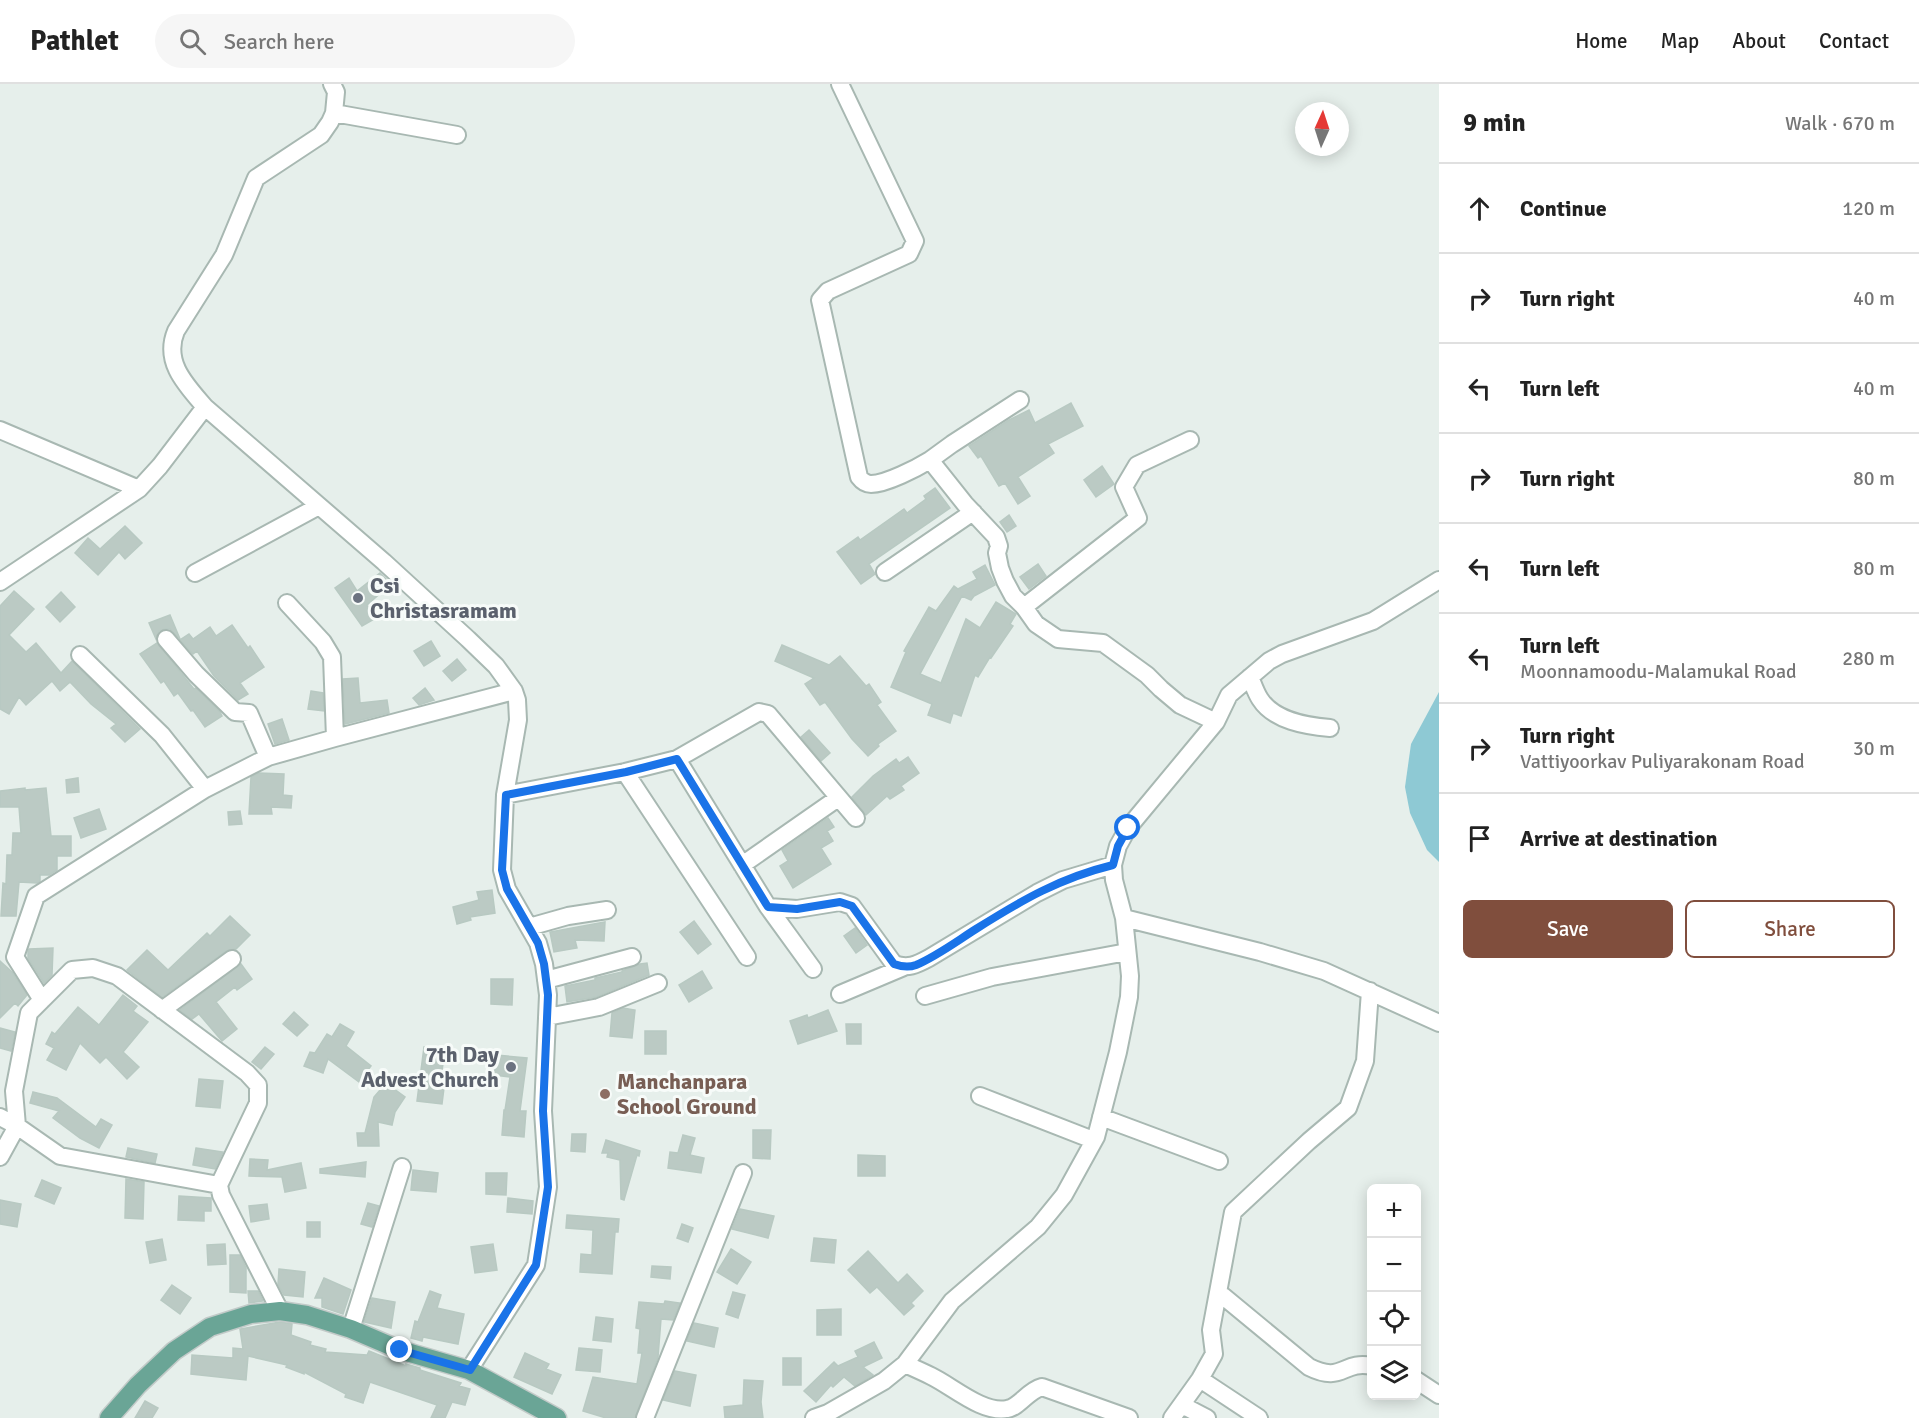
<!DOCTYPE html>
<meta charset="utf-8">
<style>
body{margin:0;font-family:Signika,sans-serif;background:#f6f6f6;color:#222}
.controls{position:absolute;right:18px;bottom:18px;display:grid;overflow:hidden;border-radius:9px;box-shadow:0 3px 15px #0003}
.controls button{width:54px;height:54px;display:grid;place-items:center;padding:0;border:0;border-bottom:2px solid #e0e0e0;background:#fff;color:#222;font:30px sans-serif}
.compass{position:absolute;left:1295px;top:18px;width:54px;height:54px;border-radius:50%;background:#fff;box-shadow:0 3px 15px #0003;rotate:3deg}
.stop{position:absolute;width:18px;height:18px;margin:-14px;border:4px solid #1a73e8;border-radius:50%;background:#fff}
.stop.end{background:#1a73e8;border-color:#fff;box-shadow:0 2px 6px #0008}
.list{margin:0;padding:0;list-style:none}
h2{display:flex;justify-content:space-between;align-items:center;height:78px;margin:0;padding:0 24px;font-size:26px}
h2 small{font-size:20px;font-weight:400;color:#767676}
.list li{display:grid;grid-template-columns:39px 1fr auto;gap:18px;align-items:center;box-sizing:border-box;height:90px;padding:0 24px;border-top:2px solid #e0e0e0}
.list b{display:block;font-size:22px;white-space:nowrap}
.list p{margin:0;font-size:20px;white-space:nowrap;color:#767676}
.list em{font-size:20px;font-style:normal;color:#767676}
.actions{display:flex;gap:12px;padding:18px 24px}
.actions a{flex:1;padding:14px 0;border:2px solid #804e3d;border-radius:9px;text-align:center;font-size:21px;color:#804e3d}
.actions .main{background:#804e3d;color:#fff}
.icon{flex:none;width:33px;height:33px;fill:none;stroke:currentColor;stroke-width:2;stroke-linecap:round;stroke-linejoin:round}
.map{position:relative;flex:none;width:1439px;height:1334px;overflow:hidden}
header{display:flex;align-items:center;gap:36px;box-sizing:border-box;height:84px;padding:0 30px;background:#fff;border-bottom:2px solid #e0e0e0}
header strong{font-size:28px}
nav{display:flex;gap:33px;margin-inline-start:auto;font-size:21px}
.search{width:420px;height:54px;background:#f6f6f6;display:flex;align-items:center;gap:15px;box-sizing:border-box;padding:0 21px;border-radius:33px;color:#767676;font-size:22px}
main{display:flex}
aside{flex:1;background:#fff}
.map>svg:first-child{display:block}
</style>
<header>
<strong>Pathlet</strong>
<div class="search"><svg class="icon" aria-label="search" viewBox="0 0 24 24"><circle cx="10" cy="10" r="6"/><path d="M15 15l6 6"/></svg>Search here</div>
<nav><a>Home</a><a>Map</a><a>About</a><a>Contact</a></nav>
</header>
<main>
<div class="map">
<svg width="1439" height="1334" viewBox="0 0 1439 1334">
<rect width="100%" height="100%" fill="#e6efeb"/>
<path fill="#8ec9d4" d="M1439,608V778L1427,766L1410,729L1405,703L1411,660Z"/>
<path fill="#bbcac4" stroke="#b8c9c2" stroke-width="1.5" d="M1071,319L1083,342L1048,360L1054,369L1018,393L1030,412L1018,420L1005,399L999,402L981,372L978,374L969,362L1009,336L1029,326L1035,339Z
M1102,382L1114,400L1096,413L1084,396Z
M935,404L950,424L869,480L875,490L861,500L837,468L858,453L860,456L904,425L907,429L926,415L924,412Z
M1009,431L1016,442L1007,448L1000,438Z
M125,442L142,459L125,475L119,468L98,491L75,469L88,454L100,465Z
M1038,480L1046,492L1029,505L1020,493Z
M985,481L995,501L974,512L971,516L962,512L920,590L941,599L966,535L980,544L996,518L1016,530L1010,540L1013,542L991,574L990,573L978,593L975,591L961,632L953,629L950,639L928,631L932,620L891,603L906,568L904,567L929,523L936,527L954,502L958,505L977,495L973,488Z
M380,489L391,500L367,521L376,534L362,542L335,504L349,494L357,507Z
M14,507L34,525L9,551L26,568L36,559L61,589L72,577L140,645L125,658L111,644L116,640L91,620L70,598L60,607L52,597L26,621L19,613L9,630L0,625V522Z
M61,508L75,523L60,538L46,523Z
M170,531L180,555L170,545H165L159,547L156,555L149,539Z
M232,541L248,564L250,562L264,583L240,599L248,610L238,616L214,592L197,567L193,570L180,556L189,550L193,555L210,543L216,552Z
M431,557L440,572L424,582L414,567Z
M157,559L194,605L196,604L220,628L222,632L205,643L193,626L191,627L178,609L174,612L164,597L161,599L140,570Z
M782,561L829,581L840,572L866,602L869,600L881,618L877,621L896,647L878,660L879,662L868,672L852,655L825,618L820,621L805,600L814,594L775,577Z
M457,575L466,586L452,597L443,587Z
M358,594L360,619L387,616L389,629L345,640L343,595Z
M425,604L434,616L419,621L413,614Z
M311,607L323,609L324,627L308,625Z
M282,635L289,656L275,660L268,640Z
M809,646L830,669L821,677L801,653Z
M908,673L919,689L901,702L904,706L890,715L887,712L866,731L852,713L873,692L896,675L899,679Z
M259,689L284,690L283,711L292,712L291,724L271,723L272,730H249L251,693Z
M78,694L79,708L67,709L66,696Z
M25,704V706L46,704L51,752H71V772H57V786L49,791H40V797L37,799L19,798L16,832H1L3,799L6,800L7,771H12L13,749H21L19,723H0V707Z
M99,725L106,745L81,754L74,734Z
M240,727L242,740L229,741L228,728Z
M828,734L834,743L827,747L833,757L821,764L831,780L793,804L780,782L788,777L782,766Z
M492,806L495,829L470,833L471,836L457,840L453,823L479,816L477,808Z
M230,832L250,851L236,865L226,867L162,913L127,886L147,866L168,886L207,849L210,852Z
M694,837L711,860L698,870L680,848Z
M605,838L604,857L575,856L577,864L554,868L550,848Z
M855,844L867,861L856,869L844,852Z
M53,864L52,891L44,899L28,874V867L29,865Z
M0,877L12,888L27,911L18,922L15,919L0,934Z
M647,879L649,891L596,913L567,918L565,902L595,896V894L622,888V887L640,880Z
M241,880L252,895L237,906L235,903L216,918L237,945L222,957L199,930L192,935L180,926Z
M702,887L712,904L689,918L679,901Z
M491,895H513L512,921L491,920Z
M123,911L137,922L133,927L148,938L123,968L139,983L127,995L106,973L100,979L80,959L66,986L47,976L54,964L46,960L52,948L55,950L78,923L99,941Z
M623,924L635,926L632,954L610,952L612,929Z
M828,926L837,947L798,960L790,937L807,931L808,934Z
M294,928L308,941L297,952L283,940Z
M340,940L354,948L346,962L371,982L359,998L328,975L323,989L304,982L310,968L315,969L327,950L332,953Z
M846,940H861V960H847Z
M0,944L15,948L11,967L0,964Z
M645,947H666V970H645Z
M265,963L274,970L261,985L252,978Z
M424,963L445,965L442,987L446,988L442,1020L417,1017Z
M496,971L527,974L520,1027H526L524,1053L502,1051L504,1026H505L510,993L494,991Z
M199,995L223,997L220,1024L196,1022Z
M386,999L405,1013L395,1028L392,1041L378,1038L379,1062H358L357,1049H365L374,1013Z
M33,1008L57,1014L96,1043L101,1035L112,1041L99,1064L80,1054L53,1034L59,1027L30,1019Z
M753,1046H771L770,1075L753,1074Z
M572,1050H586L585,1068L571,1067Z
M683,1051L695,1054L690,1071L704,1074L701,1089L668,1084L670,1068L678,1069Z
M606,1056L640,1067L639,1072L637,1071L624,1116L621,1115L620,1076L607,1073L608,1069H602Z
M128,1064L157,1070L155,1079L126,1073Z
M196,1064L223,1068L215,1085L193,1081Z
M858,1071L885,1072V1092H858Z
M250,1075L268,1076L267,1086L301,1079L306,1104L285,1108L282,1093L249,1092Z
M366,1078L365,1093L320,1089V1085Z
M413,1086L438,1089L436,1108L411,1106Z
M486,1089H507L506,1111L486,1110Z
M126,1095L144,1098L143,1135L125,1134Z
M42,1096L61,1104L54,1120L35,1112Z
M179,1112L211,1114V1127H204V1137L178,1136Z
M508,1114L533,1117L532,1130L507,1128Z
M0,1116L21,1120L17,1143L0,1140Z
M368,1119L379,1122L372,1143L361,1140Z
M267,1120L269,1135L251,1138L249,1122Z
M740,1125L774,1132L768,1154L732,1145Z
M567,1131L619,1135L618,1148H615L612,1190L580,1188L581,1170L592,1171L593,1146L566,1144Z
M307,1138H320V1153H307Z
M682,1140L693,1144L688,1158L677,1154Z
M814,1154L836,1156L834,1179L811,1177Z
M162,1155L166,1176L150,1179L146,1158Z
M225,1160L226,1180L208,1181L207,1161Z
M493,1160L497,1186L475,1189L471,1163Z
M731,1165L751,1178L737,1200L717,1188Z
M868,1167L898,1199L907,1190L923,1207L911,1219L914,1222L904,1231L877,1203L870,1209L848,1186Z
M230,1171H240L246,1184V1209L230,1208Z
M652,1182L671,1183L670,1195L651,1193Z
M279,1185L305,1188L303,1213L284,1211L278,1200Z
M324,1194L351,1206L343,1230L322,1223V1214H315Z
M172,1201L191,1214L180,1230L161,1216Z
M248,1207H258L263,1217L249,1219Z
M430,1207L441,1211L437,1224L464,1230L458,1260L423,1253L422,1257L411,1254L415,1237L418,1238Z
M733,1208L745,1211L738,1234L726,1230Z
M372,1214L395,1218L391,1244L364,1238Z
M665,1217L680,1219L673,1236L661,1235L658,1273L635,1334H606L583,1327L593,1293L637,1300L642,1269H638L640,1245L636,1244L639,1218L664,1220Z
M841,1225V1251H817V1226Z
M596,1233L613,1235L611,1258L593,1256Z
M280,1238L292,1240L291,1251L311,1258L310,1261L326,1265L325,1268L367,1271L369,1267L406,1282V1280L420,1284V1286L461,1299L459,1302L470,1305L465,1321L452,1318L445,1334H431L437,1321L370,1298L363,1319L345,1313L346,1310L304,1288V1290L286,1283L287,1281L248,1272L246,1296L191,1290L192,1271L233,1274V1264L243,1265L240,1245Z
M694,1239L718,1244L714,1263L687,1257Z
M874,1258L882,1274L863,1283L873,1291L855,1302L844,1293L833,1303L831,1301L816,1318L804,1307L834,1278L838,1282L858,1273L855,1267Z
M579,1264L602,1266L600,1288L576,1286Z
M525,1269L549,1280L546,1285L561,1291L552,1310L514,1293Z
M783,1274H801V1301H783Z
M675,1287L696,1291L690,1322L663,1316Z
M744,1296L763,1297L761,1318L763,1334H725L724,1323L743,1321Z
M145,1317L158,1324L152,1334H135Z"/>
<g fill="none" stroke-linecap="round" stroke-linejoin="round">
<g stroke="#a8b8b2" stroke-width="20">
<path id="minor" d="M332,0L336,8L334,29L330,38L321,51L256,94L224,171L176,247C163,278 186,301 205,323L384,478L468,555L496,582L514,607L517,616L518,636L505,711L502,786L507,805L538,859L544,880L548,911L543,1027L548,1103L536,1181L469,1286
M840,0L915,157L909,170L828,207L820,216L859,393C862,397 866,400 871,400C886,400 917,384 930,376
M334,29L457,51
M1020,316L952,360L930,376L965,420L996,453L999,462L997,469L1000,484L1005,497L1013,512L1024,523L1036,540L1058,555L1103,559L1147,591L1161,605L1180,621L1216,638
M0,346L139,405
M885,488L973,428
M195,489L319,422
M0,498L139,405L160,382L205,323
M287,519L323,558L332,573L335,654
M1024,523L1138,434L1124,403L1137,381L1190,356
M166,555L196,590L235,628L249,629L268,673
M80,571L162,651L205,705L268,673L335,654L514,607
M1250,593C1253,600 1256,609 1260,615C1274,637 1306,642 1330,644
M677,675L768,823L797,825L840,818L852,822L894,880C908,885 916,881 929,874L1037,809L1063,796L1113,781
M625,688L747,873
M505,711L625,688L677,675L759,628L768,630L856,734
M742,781L838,714
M768,823L813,885
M1124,834L1260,868L1324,887L1439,939
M529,843L568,832L607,826
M546,896L632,873
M840,910L904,883
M925,912L992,893L1127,868
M42,916L15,873L36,812L205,705
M162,926L232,875
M547,933L599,923L658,899
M980,1012L1093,1056
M0,1033L17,1042L60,1072L219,1101
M1101,1033L1219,1077
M0,1073L17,1042L14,1007L29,929L72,886L93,884L117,892L247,989L258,1001V1019L219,1101L221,1111L280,1227
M1223,1212L1309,1283C1343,1300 1342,1276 1372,1282
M351,1245L402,1083
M905,1280C914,1284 923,1288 931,1292C952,1302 983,1330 1007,1325C1020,1323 1027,1307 1042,1303L1129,1334
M1200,1295L1259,1334
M1416,1296L1439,1311
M1182,1321L1207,1334
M645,1334L743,1089
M814,1334L828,1329L884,1297L905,1280L952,1217L1038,1143L1064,1111L1096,1053L1118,968L1129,913L1130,892L1124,834L1114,796L1113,781L1118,762L1128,744L1216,638L1229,611L1269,577L1282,570L1373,537L1439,496
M1172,1334L1200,1295L1214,1270L1211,1246L1233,1128L1309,1057L1348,1024L1365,977L1370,907"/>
</g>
<g stroke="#c2cac8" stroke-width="21">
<path id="major" d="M109,1334L138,1301L174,1267L210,1243L251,1230L280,1227L307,1231L351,1245L400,1266L469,1286L557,1334"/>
</g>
<use href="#minor" stroke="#fff" stroke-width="16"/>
<use href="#major" stroke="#6aa596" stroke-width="18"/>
</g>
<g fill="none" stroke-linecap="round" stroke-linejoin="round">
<path stroke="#1a73e8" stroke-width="8" d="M400,1266L470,1286L536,1181L548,1103L543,1027L548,911L544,880L538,859L507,805L502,786L506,711L626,688L677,675L768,823L797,825L840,818L852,822L894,880C902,883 908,884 916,881C937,872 957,857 976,845C1022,816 1060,794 1113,781L1118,762L1128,744"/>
</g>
<g fill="#6b7280" stroke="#f7fbf9" stroke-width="2">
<circle cx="358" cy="514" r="6"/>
<circle cx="511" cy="983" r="6"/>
</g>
<circle fill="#8d6e63" stroke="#f7fbf9" stroke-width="2" cx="605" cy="1010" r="6"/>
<g text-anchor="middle" stroke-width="6" stroke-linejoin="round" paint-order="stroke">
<g font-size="22" font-weight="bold" fill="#5b616d" stroke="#f7fbf9" text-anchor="start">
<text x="370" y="509">Csi<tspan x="370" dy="25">Christasramam</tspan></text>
<text x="499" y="978" text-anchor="end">7th Day<tspan x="499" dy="25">Advest Church</tspan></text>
</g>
<g font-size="22" font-weight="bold" fill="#785e54" stroke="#f7fbf9" text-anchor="start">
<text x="617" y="1005">Manchanpara<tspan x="617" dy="25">School Ground</tspan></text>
</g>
</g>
</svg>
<div class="controls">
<button>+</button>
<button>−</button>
<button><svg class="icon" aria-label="locate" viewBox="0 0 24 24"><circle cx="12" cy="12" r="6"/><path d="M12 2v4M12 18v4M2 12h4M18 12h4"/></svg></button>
<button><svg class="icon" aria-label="layers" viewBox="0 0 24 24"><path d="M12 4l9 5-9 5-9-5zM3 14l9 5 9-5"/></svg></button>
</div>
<svg class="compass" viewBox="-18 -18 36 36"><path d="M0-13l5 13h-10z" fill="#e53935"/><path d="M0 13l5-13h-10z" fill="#767676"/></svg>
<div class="stop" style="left:1128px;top:744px"></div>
<div class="stop end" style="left:400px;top:1266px"></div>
</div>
<aside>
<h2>9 min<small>Walk · 670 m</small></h2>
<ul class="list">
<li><svg class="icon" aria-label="ahead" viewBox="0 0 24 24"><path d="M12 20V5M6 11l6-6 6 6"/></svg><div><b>Continue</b></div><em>120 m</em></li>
<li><svg class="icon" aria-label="right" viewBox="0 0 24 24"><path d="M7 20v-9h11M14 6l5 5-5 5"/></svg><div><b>Turn right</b></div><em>40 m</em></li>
<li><svg class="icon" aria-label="left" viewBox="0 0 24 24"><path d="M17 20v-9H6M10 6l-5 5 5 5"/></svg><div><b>Turn left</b></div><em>40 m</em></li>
<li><svg class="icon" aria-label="right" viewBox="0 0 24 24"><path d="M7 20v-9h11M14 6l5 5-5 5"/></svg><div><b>Turn right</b></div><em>80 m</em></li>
<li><svg class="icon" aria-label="left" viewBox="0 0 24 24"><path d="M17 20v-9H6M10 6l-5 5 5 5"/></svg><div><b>Turn left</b></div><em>80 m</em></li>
<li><svg class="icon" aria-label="left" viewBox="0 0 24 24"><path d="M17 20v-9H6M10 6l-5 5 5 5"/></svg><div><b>Turn left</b><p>Moonnamoodu-Malamukal Road</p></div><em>280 m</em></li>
<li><svg class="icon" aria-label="right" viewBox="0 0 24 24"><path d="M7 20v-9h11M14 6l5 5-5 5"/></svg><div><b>Turn right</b><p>Vattiyoorkav Puliyarakonam Road</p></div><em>30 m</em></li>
<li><svg class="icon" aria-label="arrive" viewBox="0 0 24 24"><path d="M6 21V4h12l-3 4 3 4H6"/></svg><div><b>Arrive at destination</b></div></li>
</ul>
<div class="actions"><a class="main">Save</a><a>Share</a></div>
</aside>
</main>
